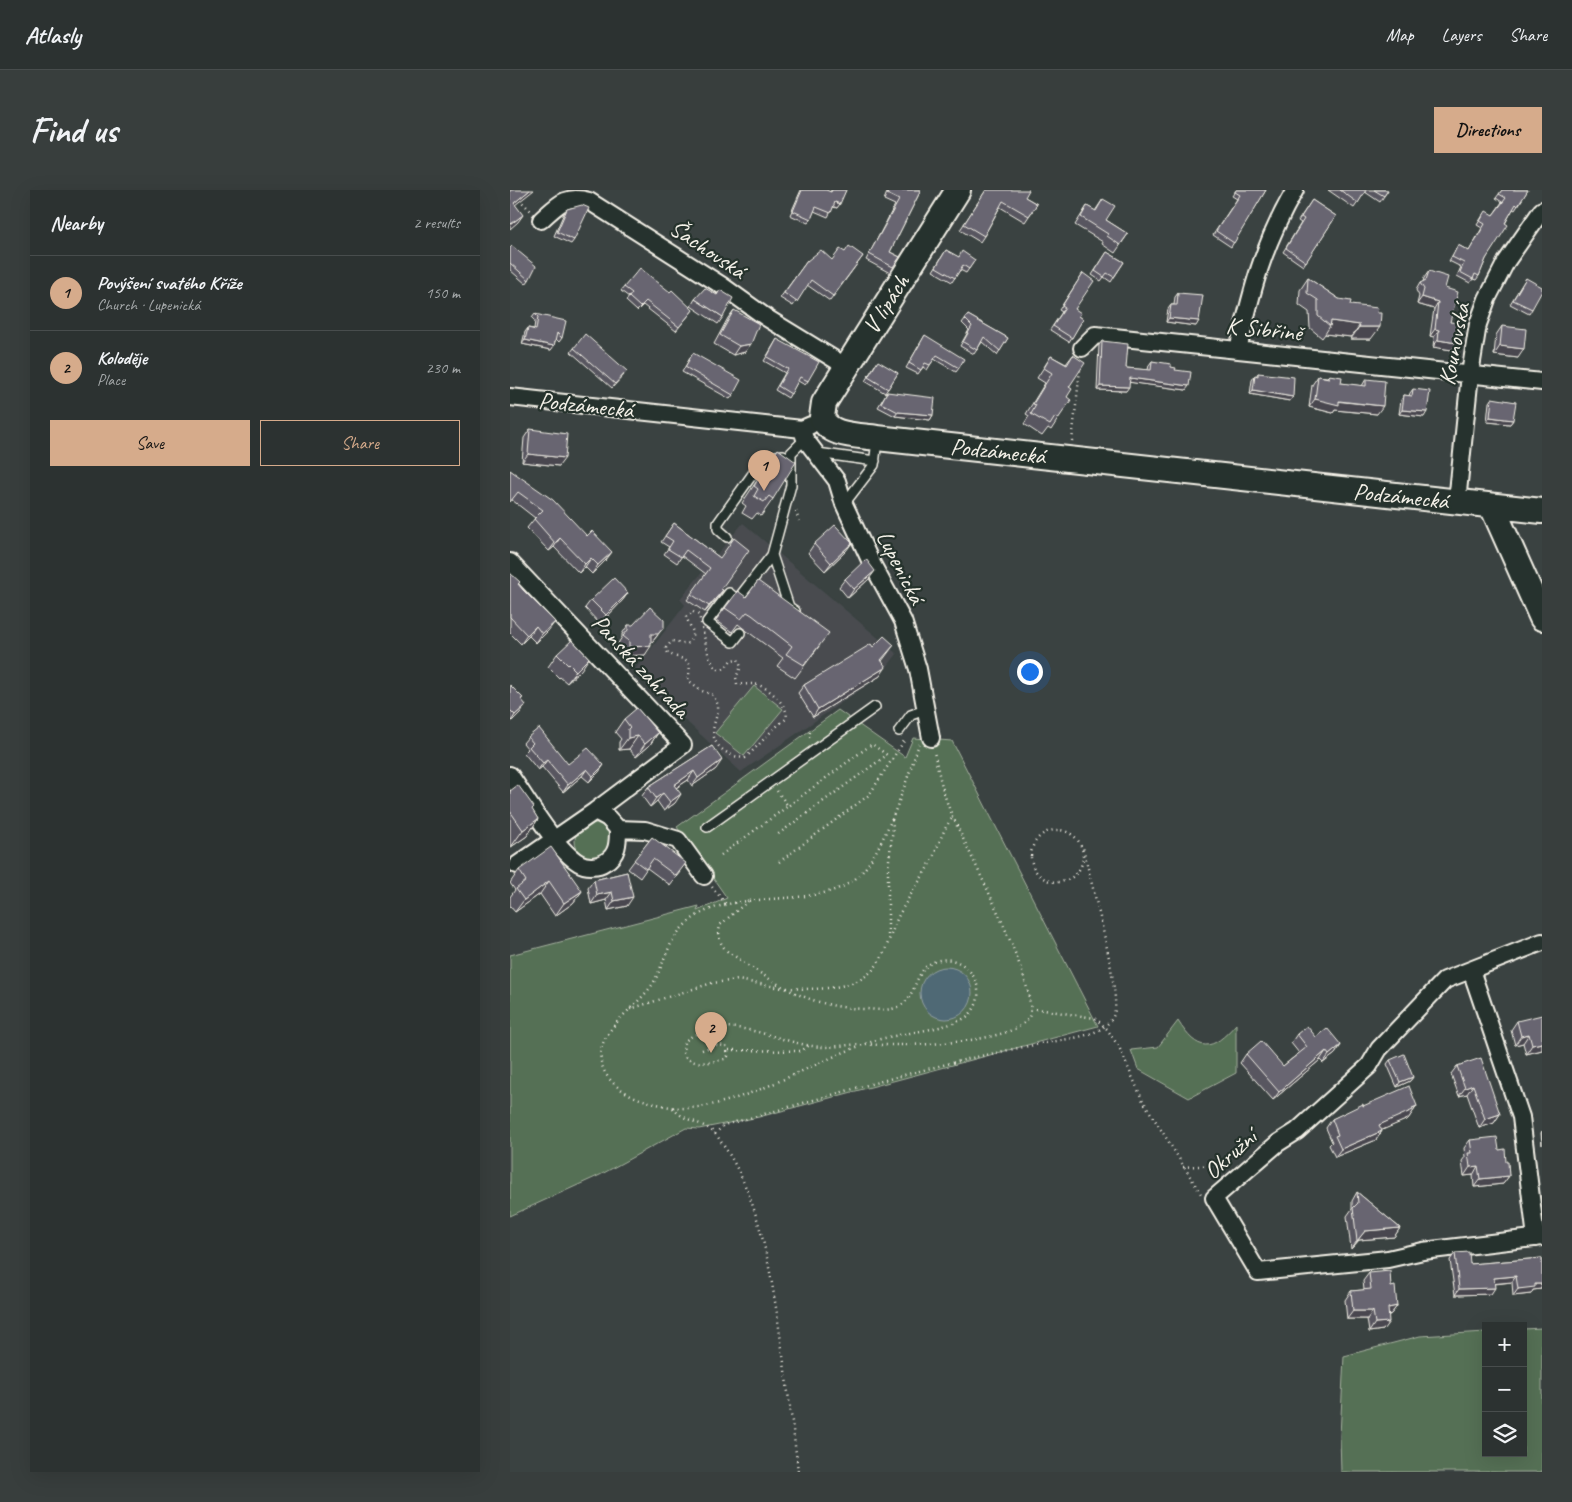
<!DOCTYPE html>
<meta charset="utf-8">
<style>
body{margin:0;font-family:Caveat,sans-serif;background:#383e3d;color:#f1f3f6}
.controls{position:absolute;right:15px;bottom:15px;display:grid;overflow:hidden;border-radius:0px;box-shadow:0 5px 20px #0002}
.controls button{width:45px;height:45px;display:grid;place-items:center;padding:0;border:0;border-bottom:1px solid #484d4d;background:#2c3231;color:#f1f3f6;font:25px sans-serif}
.you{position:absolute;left:519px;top:481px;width:18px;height:18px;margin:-12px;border:4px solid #fff;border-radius:50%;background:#1a73e8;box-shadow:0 0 0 8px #1a73e833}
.badge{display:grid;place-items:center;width:32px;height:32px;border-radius:50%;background:#d6ab8b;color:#111;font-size:16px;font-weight:700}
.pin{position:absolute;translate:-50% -41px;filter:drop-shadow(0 1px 2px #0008)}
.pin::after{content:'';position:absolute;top:26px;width:18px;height:15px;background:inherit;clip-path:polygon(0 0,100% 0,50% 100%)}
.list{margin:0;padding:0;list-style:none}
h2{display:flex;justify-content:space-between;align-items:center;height:65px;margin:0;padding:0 20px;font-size:21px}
h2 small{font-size:16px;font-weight:400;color:#a6aaab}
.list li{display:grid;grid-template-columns:32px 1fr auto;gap:15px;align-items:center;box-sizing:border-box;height:75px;padding:0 20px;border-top:1px solid #484d4d}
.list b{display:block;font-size:19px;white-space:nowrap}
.list p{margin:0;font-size:16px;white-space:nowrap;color:#a6aaab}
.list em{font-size:16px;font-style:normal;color:#a6aaab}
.actions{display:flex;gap:10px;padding:15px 20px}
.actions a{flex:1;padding:11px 0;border:1px solid #d6ab8b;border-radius:0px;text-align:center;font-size:18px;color:#d6ab8b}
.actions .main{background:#d6ab8b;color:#111}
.icon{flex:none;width:28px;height:28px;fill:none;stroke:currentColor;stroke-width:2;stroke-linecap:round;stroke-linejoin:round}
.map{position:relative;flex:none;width:1032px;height:1282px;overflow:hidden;border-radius:0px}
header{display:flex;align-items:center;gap:30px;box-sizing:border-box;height:70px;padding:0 25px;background:#2c3231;border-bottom:1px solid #484d4d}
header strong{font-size:24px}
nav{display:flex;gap:28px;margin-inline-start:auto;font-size:18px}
.intro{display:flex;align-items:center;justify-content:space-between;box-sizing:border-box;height:120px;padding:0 30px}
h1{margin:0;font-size:35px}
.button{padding:12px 22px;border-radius:0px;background:#d6ab8b;color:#111;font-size:18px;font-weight:700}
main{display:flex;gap:30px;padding:0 30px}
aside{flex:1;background:#2c3231;border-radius:0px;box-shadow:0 5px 20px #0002}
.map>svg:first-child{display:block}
</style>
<header>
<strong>Atlasly</strong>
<nav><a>Map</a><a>Layers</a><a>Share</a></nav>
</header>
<div class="intro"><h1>Find us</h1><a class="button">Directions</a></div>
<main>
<aside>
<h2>Nearby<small>2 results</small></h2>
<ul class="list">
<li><span class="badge">1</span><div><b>Povýšení svatého Kříže</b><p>Church · Lupenická</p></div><em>150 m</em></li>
<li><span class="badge">2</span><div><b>Koloděje</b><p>Place</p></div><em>230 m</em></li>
</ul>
<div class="actions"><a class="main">Save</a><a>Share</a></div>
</aside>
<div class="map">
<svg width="1032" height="1282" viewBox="0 0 1032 1282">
<rect width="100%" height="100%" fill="#3a4241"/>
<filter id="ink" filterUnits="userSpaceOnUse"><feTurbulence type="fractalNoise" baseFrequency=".02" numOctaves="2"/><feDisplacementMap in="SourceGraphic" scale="10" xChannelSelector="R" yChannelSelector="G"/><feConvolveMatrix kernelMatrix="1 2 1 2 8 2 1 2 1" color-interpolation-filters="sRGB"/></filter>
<g filter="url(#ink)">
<path fill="#484c4f" d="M233,333L387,464L370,486L231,582L123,482L175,415L170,409Z"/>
<path fill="#556f55" stroke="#a4b09e" d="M244,496L273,519L234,566L205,543Z
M328,520L395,567L403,548L442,551L588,836L249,927L189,939L176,938L90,985L0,1026V765L189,716L187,721L217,708L167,637Z
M65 651a18 18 0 1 1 36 0a18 18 0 1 1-36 0Z
M668,831C688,863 702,862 726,834V883L679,908L628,879L621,860L648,857Z
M1032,1138V1282H831L830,1246L834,1166L910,1146L976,1142V1263H1013V1139Z"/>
<path fill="#4f6974" stroke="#919fa2" d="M410 803a26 26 0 1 1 52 0a26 26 0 1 1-52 0Z"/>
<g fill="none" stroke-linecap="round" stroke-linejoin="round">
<g stroke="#f4f1e8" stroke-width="12">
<path id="lane" d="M307,263L365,271
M334,314L364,275L367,250
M217,347L208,339V333L254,268L273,265
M262,365L279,417L285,421
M230,443L223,452L197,432L219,403L227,410L262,365L281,295V263L295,249
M389,541L401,525L415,520
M197,637L365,517"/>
</g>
<g stroke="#f4f1e8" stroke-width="20">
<path id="street" d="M31,30C48,15 55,4 79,11L211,95L257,128L337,177
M572,158L585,145L1032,192
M728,160C742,99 753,55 785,0
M0,207L292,239L301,235
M292,239L295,249L327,291L334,314L360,370L393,431L408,479L421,548
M947,312L960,184L968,134L977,109L996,72L1032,20
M0,372L173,555L85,621L7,675
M0,585C16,608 46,660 69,673C76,677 88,677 95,672C108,665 108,652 108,639
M85,621L98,628L108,639L135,640L168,650L194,686
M1032,752L935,790L869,859L859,876L787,941L768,953L704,1008L748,1082L878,1069L913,1061L1032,1047
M961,780L1011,927L1026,1048"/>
</g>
<g stroke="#f4f1e8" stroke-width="28">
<path id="secondary" d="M448,0L314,213L312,227C318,247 350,245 367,248L1032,321
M982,316L1032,428"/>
</g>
<path stroke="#f4f1e8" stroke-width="2.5" stroke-dasharray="1 4" stroke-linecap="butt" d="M9,9L21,21
M562,251L570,180
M286,321L289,331
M183,422L189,425L199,467L205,477C213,483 217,476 221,470L228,469L231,477L226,487L227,494C234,495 241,493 248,495C258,497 281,518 276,529C259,541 250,555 235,568C219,567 199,556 204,535C207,521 212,520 203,505L192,501L178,490C183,464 176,473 158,463L156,458L162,451L177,454L180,452L183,442L176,427Z
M300,542L299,546L302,549
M267,601L278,616L362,554L377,565L267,645
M521 666a26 26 0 1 1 52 0a26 26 0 1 1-52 0Z
M211,665L278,616
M269,672L359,605L394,551
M202,697L216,714
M238,711L210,735C208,746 209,753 217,761C265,793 297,818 357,819C367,820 379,821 388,817C408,808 403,778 426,771C456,761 483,801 459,825C444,839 387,843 364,851C307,869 237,915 178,918C162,919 146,914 130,909C117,904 103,896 96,884C78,855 108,831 127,812C134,805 142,797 146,788C158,763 160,744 185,727C227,699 302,718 341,692C371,673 397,589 409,554
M378,745V678L383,638L382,626
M277,798C306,800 351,801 368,773C377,760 381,742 388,727C397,709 409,693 419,675C428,660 431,641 443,627
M521,818L585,828L597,839L609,857L632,909L691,1004
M120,819L202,793L228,790L272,798
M356,854C385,857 506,855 519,827C531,799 457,660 443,627C433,606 429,584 424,562
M192,860L207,855L216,856L218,866L215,869C200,872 184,877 173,865L174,852C215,817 268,855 312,857C324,857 337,855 350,854
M219,860L291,861L300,855
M163,918C173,932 195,931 207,946C253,1008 262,1091 273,1165C278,1204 284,1243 288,1282
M205,944L214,935C322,906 430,871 541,852C561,848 596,846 604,824C612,803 579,686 573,657
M673,977L720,974"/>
<use href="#lane" stroke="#26332d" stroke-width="9"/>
<use href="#street" stroke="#26332d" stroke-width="16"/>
<use href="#secondary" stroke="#26332d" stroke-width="24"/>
</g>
<path fill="#595761" stroke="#f4f1e8" d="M291,0H316L320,2L321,0H336L327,18L323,17L318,27L304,21L301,29L298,33L280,25Z
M378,0H411L380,62L390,67L380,83L356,70L385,15L374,10Z
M476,0L515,7L527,14L515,32L490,17L474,46L470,52L450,40Z
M726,0H756L721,57L703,45L727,9L722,6Z
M818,0H878L870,12L855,2L844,18Z
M992,0H1018L1005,20L1003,19L976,69L969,86L966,90L963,89L960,93L947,86L951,77L939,71L948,55L959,61L972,38L967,35L973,25H983L992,12L986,8Z
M593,9L596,30L618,44L605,63L592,54L593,52L565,35L577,16L585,21Z
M802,10L826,26L793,76L773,62L791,33L788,31Z
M57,19L64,50L61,54L44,46L54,23Z
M0,58L19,90L16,94L0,80Z
M436,60L448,67L465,70L456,83L450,80L442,92L423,81Z
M335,62L353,66L320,111L297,95L283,116L270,108L297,71L322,70Z
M597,62L614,72L601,92L594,87L591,91L582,85Z
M919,81L935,98L940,132L942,160L923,157L924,147L920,146L924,119L907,114L909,106L906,100L910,93L913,92L914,88Z
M573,83L565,119L569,126L573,129L559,152L540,140L552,122L549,120Z
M798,88L829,109L840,115L861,149H841V147L815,144L812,148L800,138L799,122L789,115L790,100Z
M1016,88L1022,119L1019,124L1000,114Z
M114,97L183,120L166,141L133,115L127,121L116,111L119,107L111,101Z
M668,103L686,136L656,132L658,119L661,115H664L665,107Z
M185,109L213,127L208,134L181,116Z
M224,120L235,162L223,165L204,154L218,128Z
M25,124L52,148L49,152L46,149L41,160L12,154L15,142L18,138L24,139L25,131L22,128Z
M458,125L498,148L487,165L472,152L464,164L450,156L459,140L452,133Z
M992,136L1008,168L984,165L986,145Z
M415,145L449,178L446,182L424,169L417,180L413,177L408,184L396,178Z
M267,149L298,191L295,195L288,191L278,208L265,200L275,183L254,171Z
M592,151L616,178L638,180L639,175L642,171L661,177L665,180L676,200L619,192L616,201L587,200L589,155Z
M64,158L114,185L102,198L61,162Z
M183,163L223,205L220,209L172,182Z
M563,165L559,197L557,207L548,229L541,240L538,238L532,246L514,234L519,226L516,224L535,193L527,188L541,166L556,174Z
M365,175L388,183L375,203L355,191Z
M748,183L783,207L780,211L740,204L742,190L745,185L746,186Z
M819,185L831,193L852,196L856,189L867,224L825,220L823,223L799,217L802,195L808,186L817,187Z
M903,199L914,227L889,224L891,210L894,205L899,206L900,203Z
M377,202L423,225L420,230L385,226L368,217Z
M982,208L1003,230L1000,234L977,232L979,212Z
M20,239L49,276L12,272L14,248Z
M268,259L263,309L251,326L247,323L242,329L232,323L236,316L232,313Z
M0,280L96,370L82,384L75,377L69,383L44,357L39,361L17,338L25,328L2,310Z
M164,333L210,368L211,399L209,406L195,422L177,410L196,384L172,366L167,373L154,364L159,357L151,352Z
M304,354L336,361L315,381L298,363Z
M0,383L9,394L38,441L26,453L19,446L11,454L0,443Z
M335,389H359L338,408L329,397Z
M118,403L112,411L90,434L75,418L81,410Z
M236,407L310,455L285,488L267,476L273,468L233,438L228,434L222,442L206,430L215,418Z
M118,435L148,445L142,452H141L135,465L113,466V459L107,455L112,447V444Z
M384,455L372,471L370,486L303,527L288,503L294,495L363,457Z
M47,464L71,480L57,493L50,487L49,488L38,477Z
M0,495L11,509L10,523L0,533Z
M114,529L148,543L139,556L126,567L119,559L109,560V552L111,549L105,542Z
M18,547L58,574L89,582L79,592L72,586L53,602L32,577L28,580L14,563L18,559L13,553Z
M202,556L206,579L182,596L178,590L166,598L165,613L154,621L147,611L140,617L132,606L138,597Z
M0,601L22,620L28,629L17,646L1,657L0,655Z
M142,647L170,682L160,695L137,678L130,688L118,679Z
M9,680L72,701L63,713L45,726L30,704L5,722L0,716V707L5,700L0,693Z
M117,682V716L98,720L96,710L81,714L78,698L84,690Z
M1007,831L1032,860L1016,864L1013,853L1005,855L1001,840Z
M787,844L806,847L831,855L825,864L813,873L810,870L763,910L730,873L736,864L773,876L789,863L781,853Z
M880,870L903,887L900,891L887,897L877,874Z
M947,876L990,924L984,933L969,938L957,904L949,906L941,884Z
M853,916H907L898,929L871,940L872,941L866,950L825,967L819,955L822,952L816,938L822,929Z
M1032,941V955L1031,943Z
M960,950L989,960L996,972L999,986L993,994L964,997L963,985L954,986L952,971L955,967L954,958Z
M847,1002L890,1038L884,1047L849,1050L841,1059L837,1026L842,1019V1011Z
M945,1063L960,1074L1032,1068V1099H1031L1023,1100L1021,1104L1003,1106L1002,1092L985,1094L981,1104L945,1105L940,1070Z
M859,1083L881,1097L887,1116L881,1124L879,1125L873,1140L859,1142L857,1129H837L835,1110L841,1101L854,1100L853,1091Z"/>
<path fill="#48474f" stroke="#f4f1e8" d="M20,0H24L0,19L4,13Z
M325,12L330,14L327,18L322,16Z
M13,25L8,32L0,39V36L1,34Z
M912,107L928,112L924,119L907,114Z
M659,128L689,131L686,136L656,132Z
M821,131L850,135L841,147L815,144L820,136Z
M849,137H870L861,149H841Z
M925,139L929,140L924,147L920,146Z
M15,150L44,156L41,160L12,154Z
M928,150L947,153L942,160L923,157Z
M241,154L235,162L223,165L229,156Z
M990,156L1014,159L1008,168L984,165Z
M620,188L679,196L676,200L617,192Z
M590,196L619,197L616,201L587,200Z
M743,200L783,207L780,211L740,204Z
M805,209L873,216L867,224L825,220L823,223L799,217Z
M892,220L917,222L914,227L889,224Z
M388,222L423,225L420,230L385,226Z
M980,227L1003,230L1000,234L977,232Z
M18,264L55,268L49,276L12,272Z
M50,348L44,357L39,361L45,353Z
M342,353L336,361L315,381L321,373Z
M102,362L96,370L82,384L88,375Z
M81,368L75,377L69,383L75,374Z
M365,381L359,389L338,408L344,399Z
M213,400L209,406L195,422L199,416Z
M118,403L112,411L90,434L96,425Z
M45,432L38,441L26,453L32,444Z
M26,436L19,446L11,454L17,445Z
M154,437L142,452L135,453L141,444Z
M141,456L135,465L113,466L119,457Z
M79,468L71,480L57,493L66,481Z
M376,477L370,486L303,527L308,519Z
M16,515L10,523L0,533L5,525Z
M148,543L139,556L126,567L135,554Z
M128,546L119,559L109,560L118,548Z
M37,570L32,577L28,580L33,573Z
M212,570L206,579L182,596L188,588Z
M94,575L89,582L79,592L83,586Z
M77,579L72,586L53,602L58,595Z
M184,581L178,590L158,603L164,595Z
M153,603L147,611L140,617L146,608Z
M171,604L165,613L154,621L160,612Z
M28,629L17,646L1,657L13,640Z
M39,691L30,704L5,722L14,710Z
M72,701L63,713L45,726L54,713Z
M102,702L96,710L81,714L87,705Z
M123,707L117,716L98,720L104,711Z
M1019,844L1013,853L1005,855L1011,846Z
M1032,853V860L1016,864L1022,855Z
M831,855L825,864L813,873L819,865Z
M816,861L810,870L763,910L769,902Z
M903,887L900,891L887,897L890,892Z
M963,895L957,904L949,906L955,898Z
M907,916L898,929L863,944L869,935Z
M990,924L984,933L969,938L975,929Z
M872,941L866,950L825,967L831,959Z
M968,976L963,985L954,986L960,977Z
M999,986L993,994L964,997L970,989Z
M890,1038L884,1047L849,1050L841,1059L847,1051L855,1041Z
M1006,1086L1002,1092L980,1094L984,1088Z
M1025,1094H1032L1031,1099L1023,1100L1021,1104L1003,1106L1008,1099Z
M985,1098L981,1104L945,1105L949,1099Z
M887,1116L881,1124L872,1127L878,1118Z
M843,1121H863L857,1129H837Z
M879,1132L873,1140L859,1142L865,1133Z"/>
<path fill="#676571" stroke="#f4f1e8" d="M0,0H20L4,13L13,25L1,34L0,33Z
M292,0H316L321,2L322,0H336L330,14L325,12L321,23L306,17L301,29L283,21Z
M379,0H411L380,62L390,67L383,77L359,64L389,10L377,4Z
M476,0H519L515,7L527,14L519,26L493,11L474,46L454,34Z
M726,0H756L724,53L706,41L730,5L725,2Z
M830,0H856L848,13Z
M864,0H878L874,6Z
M992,0H1018L1008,16L1006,14L995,33L998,35L976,69L969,86L965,84L963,89L950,82L954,73L942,67L948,55L959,61L975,34L970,31L976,21L983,25L996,8L989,4Z
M593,9L605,16L596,30L618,44L610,55L597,46L598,44L571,27L577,16L586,21Z
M802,10L826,26L796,72L776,58L794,29L791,27Z
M72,15L79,18L64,50L47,42L57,19Z
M2,56L26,76L19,90L0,73V58Z
M339,56L353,66L323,106L301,90L287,112L274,103L297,71L311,60L322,70L330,59L335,62Z
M436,60L449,67L452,61L465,70L459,79L453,75L445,88L426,77Z
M597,62L614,72L604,87L597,83L594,87L585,81Z
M130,78L160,102L162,100L183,120L169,137L136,111L130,117L119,107L122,103L114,97Z
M919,81L938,87L935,98L948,102L940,132L949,133L947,153L928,150L929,140L925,139L928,112L912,107L914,99L910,93L916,90Z
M573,83L584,91L565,119L571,123L569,126L573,129L562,148L543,136L555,118L552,116Z
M798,88L829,109L841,111L840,115L868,118L867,123H871L870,137H849L850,135L821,131L820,136L808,126V110L797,103Z
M1016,88L1032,97V101L1022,119L1003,110Z
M195,98L207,105L210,100L223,108L213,127L185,109Z
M668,103L693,105L689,131L659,128L661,115H667Z
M224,120L249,134L241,154L229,156L210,145Z
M25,124L56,131L52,148L47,143L44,156L15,150L18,138L26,140L28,127Z
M458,125L498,148L490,161L474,147L467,160L453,152L462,136L455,129Z
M992,136L1016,139L1014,159L990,156Z
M75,144L117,181L105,194L64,158Z
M415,145L454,169L449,178L427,165L420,175L415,173L411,180L399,173Z
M267,149L309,172L298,191L290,187L281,204L268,196L278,179L257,167Z
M592,151L618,154L616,178L641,180L642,171L661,174V177L666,178L665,180L681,182L679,196L620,188L619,197L590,196Z
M183,163L231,190L223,205L175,177Z
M563,165L575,173L559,197L562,199L557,207L561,210L548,229L545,227L540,235L521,224L526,215L523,214L542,183L534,178L541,166L557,175Z
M368,171L388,183L378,199L358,187Z
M748,183L784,187L783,207L743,200L745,185L748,186Z
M819,185L832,187L831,193L856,196V189L875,191L873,216L829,211V215L805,209L808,186L819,188Z
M903,199L920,201L917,222L892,220L894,205L902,206Z
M377,202L425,208L423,225L388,222L371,213Z
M982,208L1006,212L1003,230L980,227Z
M20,239L57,244L55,268L18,264Z
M268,259L286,272L263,309L259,306L254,312L244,306L248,299L244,296Z
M0,280L43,310L77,346L82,341L102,362L88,375L81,368L75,374L50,348L45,353L24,329L33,320L8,302L0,312Z
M164,333L210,368L224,348L239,360L211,399L213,400L199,416L181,404L200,378L176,360L171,367L158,359L163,351L155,346Z
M325,335L342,353L321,373L304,354Z
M356,369L365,381L344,399L335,389Z
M0,383L10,392L8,394L13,400L45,432L32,444L26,436L17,445L0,427Z
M104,388L118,403L96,425L81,410Z
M248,391L319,443L294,475L276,464L282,456L242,425L237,422L231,429L215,418L228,401L236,407Z
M140,417L154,430V437L148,444H141V456L119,457V451L113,446L118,440V435H123Z
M374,446L384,455L371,470L376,477L308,519L294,495L361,454L363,457Z
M62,450L79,468L66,481L59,474L58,475L47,464Z
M0,495L13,508L11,509L16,515L5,525L0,520Z
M127,518L148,543L135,554L128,546L118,548V539L120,537L114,529Z
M29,538L58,574L78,558L94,575L83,586L77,579L58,595L37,570L33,573L19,557L23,553L18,547Z
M202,556L212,570L188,588L184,581L164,595L171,604L160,612L153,603L146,608L138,597Z
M8,595L24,617L22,619L28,629L13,640L0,621V601Z
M142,647L176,673L166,686L143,669L136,679L124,670Z
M41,657L72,701L54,713L39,691L14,710L6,699L16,691L9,680Z
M117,682L123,707L104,711L102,702L87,705L84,690Z
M1032,825V853L1022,855L1019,844L1011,846L1007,831Z
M797,836L806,847L817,838L831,855L819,865L816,861L769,902L736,864L751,851L773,876L797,857L787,844Z
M894,864L903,887L890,892L880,870Z
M971,868L990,924L975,929L963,895L955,898L947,876Z
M899,896L907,916L902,918L903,920L869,935L872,941L831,959L825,946L828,945L822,929L853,914V916Z
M987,947L989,960L995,959L996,972H998L999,986L970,989L968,976L960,977L958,963H962L960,950Z
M847,1002L890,1038L855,1041L847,1051L843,1018L848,1013Z
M959,1062L960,1074L1032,1068V1094H1025V1097L1008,1099L1006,1086L984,1088L985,1098L949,1099L945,1063Z
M880,1081L881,1097L885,1096L887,1116L878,1118L879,1132L865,1133L863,1121H843L841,1101L861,1099L859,1083Z"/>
</g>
<g text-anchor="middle" stroke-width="4.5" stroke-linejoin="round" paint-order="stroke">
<g font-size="24" fill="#f4f1e8" stroke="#26332d">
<text transform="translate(198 59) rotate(34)" y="8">Šachovská</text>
<text transform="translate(376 114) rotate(-58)" y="8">V lipách</text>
<text transform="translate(754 139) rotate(6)" y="8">K Sibřině</text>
<text transform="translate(944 154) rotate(-79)" y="8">Kounovská</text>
<text transform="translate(76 215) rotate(6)" y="8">Podzámecká</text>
<text transform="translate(488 261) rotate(6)" y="8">Podzámecká</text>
<text transform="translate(891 306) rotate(6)" y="8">Podzámecká</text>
<text transform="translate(391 377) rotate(63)" y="8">Lupenická</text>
<text transform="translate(131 476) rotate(47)" y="8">Panská zahrada</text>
<text transform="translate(720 964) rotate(-42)" y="8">Okružní</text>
</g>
</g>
</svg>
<div class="controls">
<button>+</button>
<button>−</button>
<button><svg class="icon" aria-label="layers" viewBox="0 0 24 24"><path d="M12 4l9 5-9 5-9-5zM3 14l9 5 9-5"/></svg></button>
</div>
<div class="you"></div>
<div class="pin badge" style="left:254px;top:301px">1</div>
<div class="pin badge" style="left:201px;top:863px">2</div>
</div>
</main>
